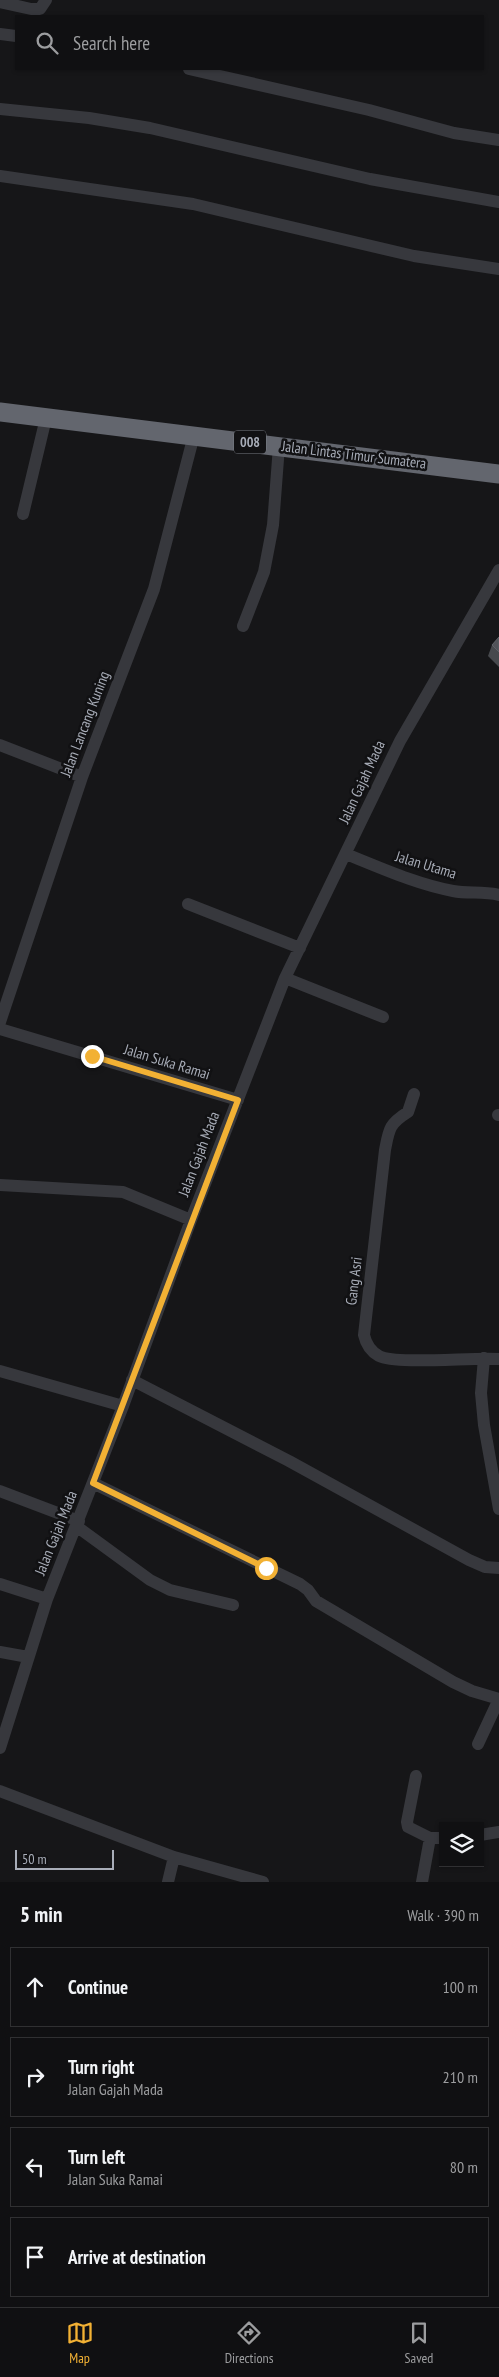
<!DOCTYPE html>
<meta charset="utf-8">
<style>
body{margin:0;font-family:"PT Sans Narrow",sans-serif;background:#19191b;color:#f1f3f6}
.controls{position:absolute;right:15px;bottom:15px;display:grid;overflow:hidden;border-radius:0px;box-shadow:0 1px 4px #0004}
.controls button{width:45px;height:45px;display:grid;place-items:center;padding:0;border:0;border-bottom:1px solid #303032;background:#101012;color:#f1f3f6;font:25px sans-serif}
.scale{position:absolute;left:15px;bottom:12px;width:99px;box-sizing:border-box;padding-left:5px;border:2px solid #a8adb8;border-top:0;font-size:14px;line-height:18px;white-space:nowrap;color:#a8adb8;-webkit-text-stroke:4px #111113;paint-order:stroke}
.stop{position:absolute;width:15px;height:15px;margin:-11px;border:4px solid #f2b134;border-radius:50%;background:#fff}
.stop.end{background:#f2b134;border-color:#fff;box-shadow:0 1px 5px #0008}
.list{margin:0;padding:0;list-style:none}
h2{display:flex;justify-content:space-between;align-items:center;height:65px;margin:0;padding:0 20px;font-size:21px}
h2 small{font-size:16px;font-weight:400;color:#9c9d9f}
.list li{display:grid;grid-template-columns:32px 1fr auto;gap:15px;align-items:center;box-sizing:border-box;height:80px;margin:0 10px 10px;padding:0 10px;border:1px solid #303032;border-radius:0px}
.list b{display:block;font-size:19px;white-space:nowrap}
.list p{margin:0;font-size:16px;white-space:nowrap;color:#9c9d9f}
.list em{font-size:16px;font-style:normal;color:#9c9d9f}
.icon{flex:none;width:28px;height:28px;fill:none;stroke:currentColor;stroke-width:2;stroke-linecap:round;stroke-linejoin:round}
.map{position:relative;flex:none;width:499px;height:1882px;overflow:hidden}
.search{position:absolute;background:#101012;box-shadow:0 1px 4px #0004;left:15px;right:15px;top:15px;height:55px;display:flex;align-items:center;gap:12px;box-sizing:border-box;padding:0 18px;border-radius:0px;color:#9c9d9f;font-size:19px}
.sheet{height:425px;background:#101012}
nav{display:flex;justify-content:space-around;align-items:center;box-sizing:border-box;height:70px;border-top:1px solid #303032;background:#101012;font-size:14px;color:#9c9d9f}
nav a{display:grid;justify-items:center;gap:2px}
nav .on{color:#f2b134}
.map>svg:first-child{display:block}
</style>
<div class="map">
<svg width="499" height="1882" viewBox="0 0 499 1882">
<rect width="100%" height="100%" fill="#161618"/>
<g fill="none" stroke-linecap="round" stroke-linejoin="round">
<path stroke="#37383d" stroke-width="12" d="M0,2L31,9H40L46,0
M0,34L16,36
M189,69L369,110L454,133L499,140
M0,109L89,118L150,128L370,179L499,202
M0,176L193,204L414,256L499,269
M23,514L46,418
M243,626L264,572L273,525L279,446
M0,745L82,777
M346,854C381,868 416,884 453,891C468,894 483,891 499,895
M188,904L300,948
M285,978L383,1017
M0,1022L82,777L154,589L194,435
M0,1029L238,1100
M414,1094L408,1112C389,1124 389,1129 385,1150L364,1335C366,1344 370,1351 379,1356C397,1365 473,1357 499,1359
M498,1115H499
M0,1185L123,1192L191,1220
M484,1358L481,1393L484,1425L499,1509
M0,1371L123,1406
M132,1380L289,1461L469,1560L485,1567L499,1568
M93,1483L300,1584L308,1590L316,1601L453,1682L472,1691L499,1699L478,1744
M0,1491L79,1521
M76,1526L150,1580L170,1590L233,1605
M0,1584L47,1599
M0,1652L28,1657
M0,1748L47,1599L123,1406L191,1220L285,978L400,741L499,570
M416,1776L407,1822L408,1827L430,1838
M0,1791L174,1857L263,1882
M480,1835L499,1832
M168,1882L174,1857
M422,1882L430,1838H443"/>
<path stroke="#63666e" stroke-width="19" d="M0,412L499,474"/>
</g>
<path fill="#47494d" d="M499,637V667L488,656L492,645Z"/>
<path fill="#525359" stroke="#5f6168" d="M499,637V652L492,645Z"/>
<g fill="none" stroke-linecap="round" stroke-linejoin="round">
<path stroke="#f2b134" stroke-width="6" d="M92,1056L238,1100L93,1483L266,1568"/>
</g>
<g text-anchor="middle" stroke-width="5" stroke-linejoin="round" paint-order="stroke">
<rect fill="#111113" stroke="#7b7e86" stroke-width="1" x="234" y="430.5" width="32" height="23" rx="4"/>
<g font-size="14" font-weight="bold" fill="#a8adb8">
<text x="250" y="447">008</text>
</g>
<g font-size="15" fill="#a8adb8" stroke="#111113">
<text transform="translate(354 455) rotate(7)" y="5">Jalan Lintas Timur Sumatera</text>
<text transform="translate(85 724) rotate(-69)" y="5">Jalan Lancang Kuning</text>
<text transform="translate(362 782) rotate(-65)" y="5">Jalan Gajah Mada</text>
<text transform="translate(426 865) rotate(17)" y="5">Jalan Utama</text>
<text transform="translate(167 1062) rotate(17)" y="5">Jalan Suka Ramai</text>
<text transform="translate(199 1154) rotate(-69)" y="5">Jalan Gajah Mada</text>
<text transform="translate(354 1281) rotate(-83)" y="5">Gang Asri</text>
<text transform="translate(56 1533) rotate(-68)" y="5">Jalan Gajah Mada</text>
</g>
</g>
</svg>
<div class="controls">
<button><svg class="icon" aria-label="layers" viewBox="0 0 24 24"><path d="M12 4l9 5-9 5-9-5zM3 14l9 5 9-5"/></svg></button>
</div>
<div class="scale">50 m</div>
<div class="stop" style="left:266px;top:1568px"></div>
<div class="stop end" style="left:92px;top:1056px"></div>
<div class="search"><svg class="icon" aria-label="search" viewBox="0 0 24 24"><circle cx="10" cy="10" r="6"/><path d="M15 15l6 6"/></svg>Search here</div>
</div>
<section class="sheet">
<h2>5 min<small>Walk · 390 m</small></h2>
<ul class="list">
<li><svg class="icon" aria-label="ahead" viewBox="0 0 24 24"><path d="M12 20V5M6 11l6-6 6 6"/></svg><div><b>Continue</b></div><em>100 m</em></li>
<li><svg class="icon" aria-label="right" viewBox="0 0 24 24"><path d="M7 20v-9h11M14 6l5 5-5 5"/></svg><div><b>Turn right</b><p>Jalan Gajah Mada</p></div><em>210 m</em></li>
<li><svg class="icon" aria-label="left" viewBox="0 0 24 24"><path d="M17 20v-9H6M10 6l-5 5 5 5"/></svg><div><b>Turn left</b><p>Jalan Suka Ramai</p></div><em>80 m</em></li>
<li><svg class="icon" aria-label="arrive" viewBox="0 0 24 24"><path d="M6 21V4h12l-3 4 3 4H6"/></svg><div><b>Arrive at destination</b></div></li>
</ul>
</section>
<nav>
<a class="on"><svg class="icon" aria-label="map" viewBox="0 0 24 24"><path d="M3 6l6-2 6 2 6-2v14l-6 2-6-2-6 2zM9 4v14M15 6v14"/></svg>Map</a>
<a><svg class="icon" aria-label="directions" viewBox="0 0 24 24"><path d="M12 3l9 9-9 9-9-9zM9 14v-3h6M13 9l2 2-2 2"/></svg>Directions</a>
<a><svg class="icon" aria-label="saved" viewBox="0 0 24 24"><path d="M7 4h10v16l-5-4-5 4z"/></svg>Saved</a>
</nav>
